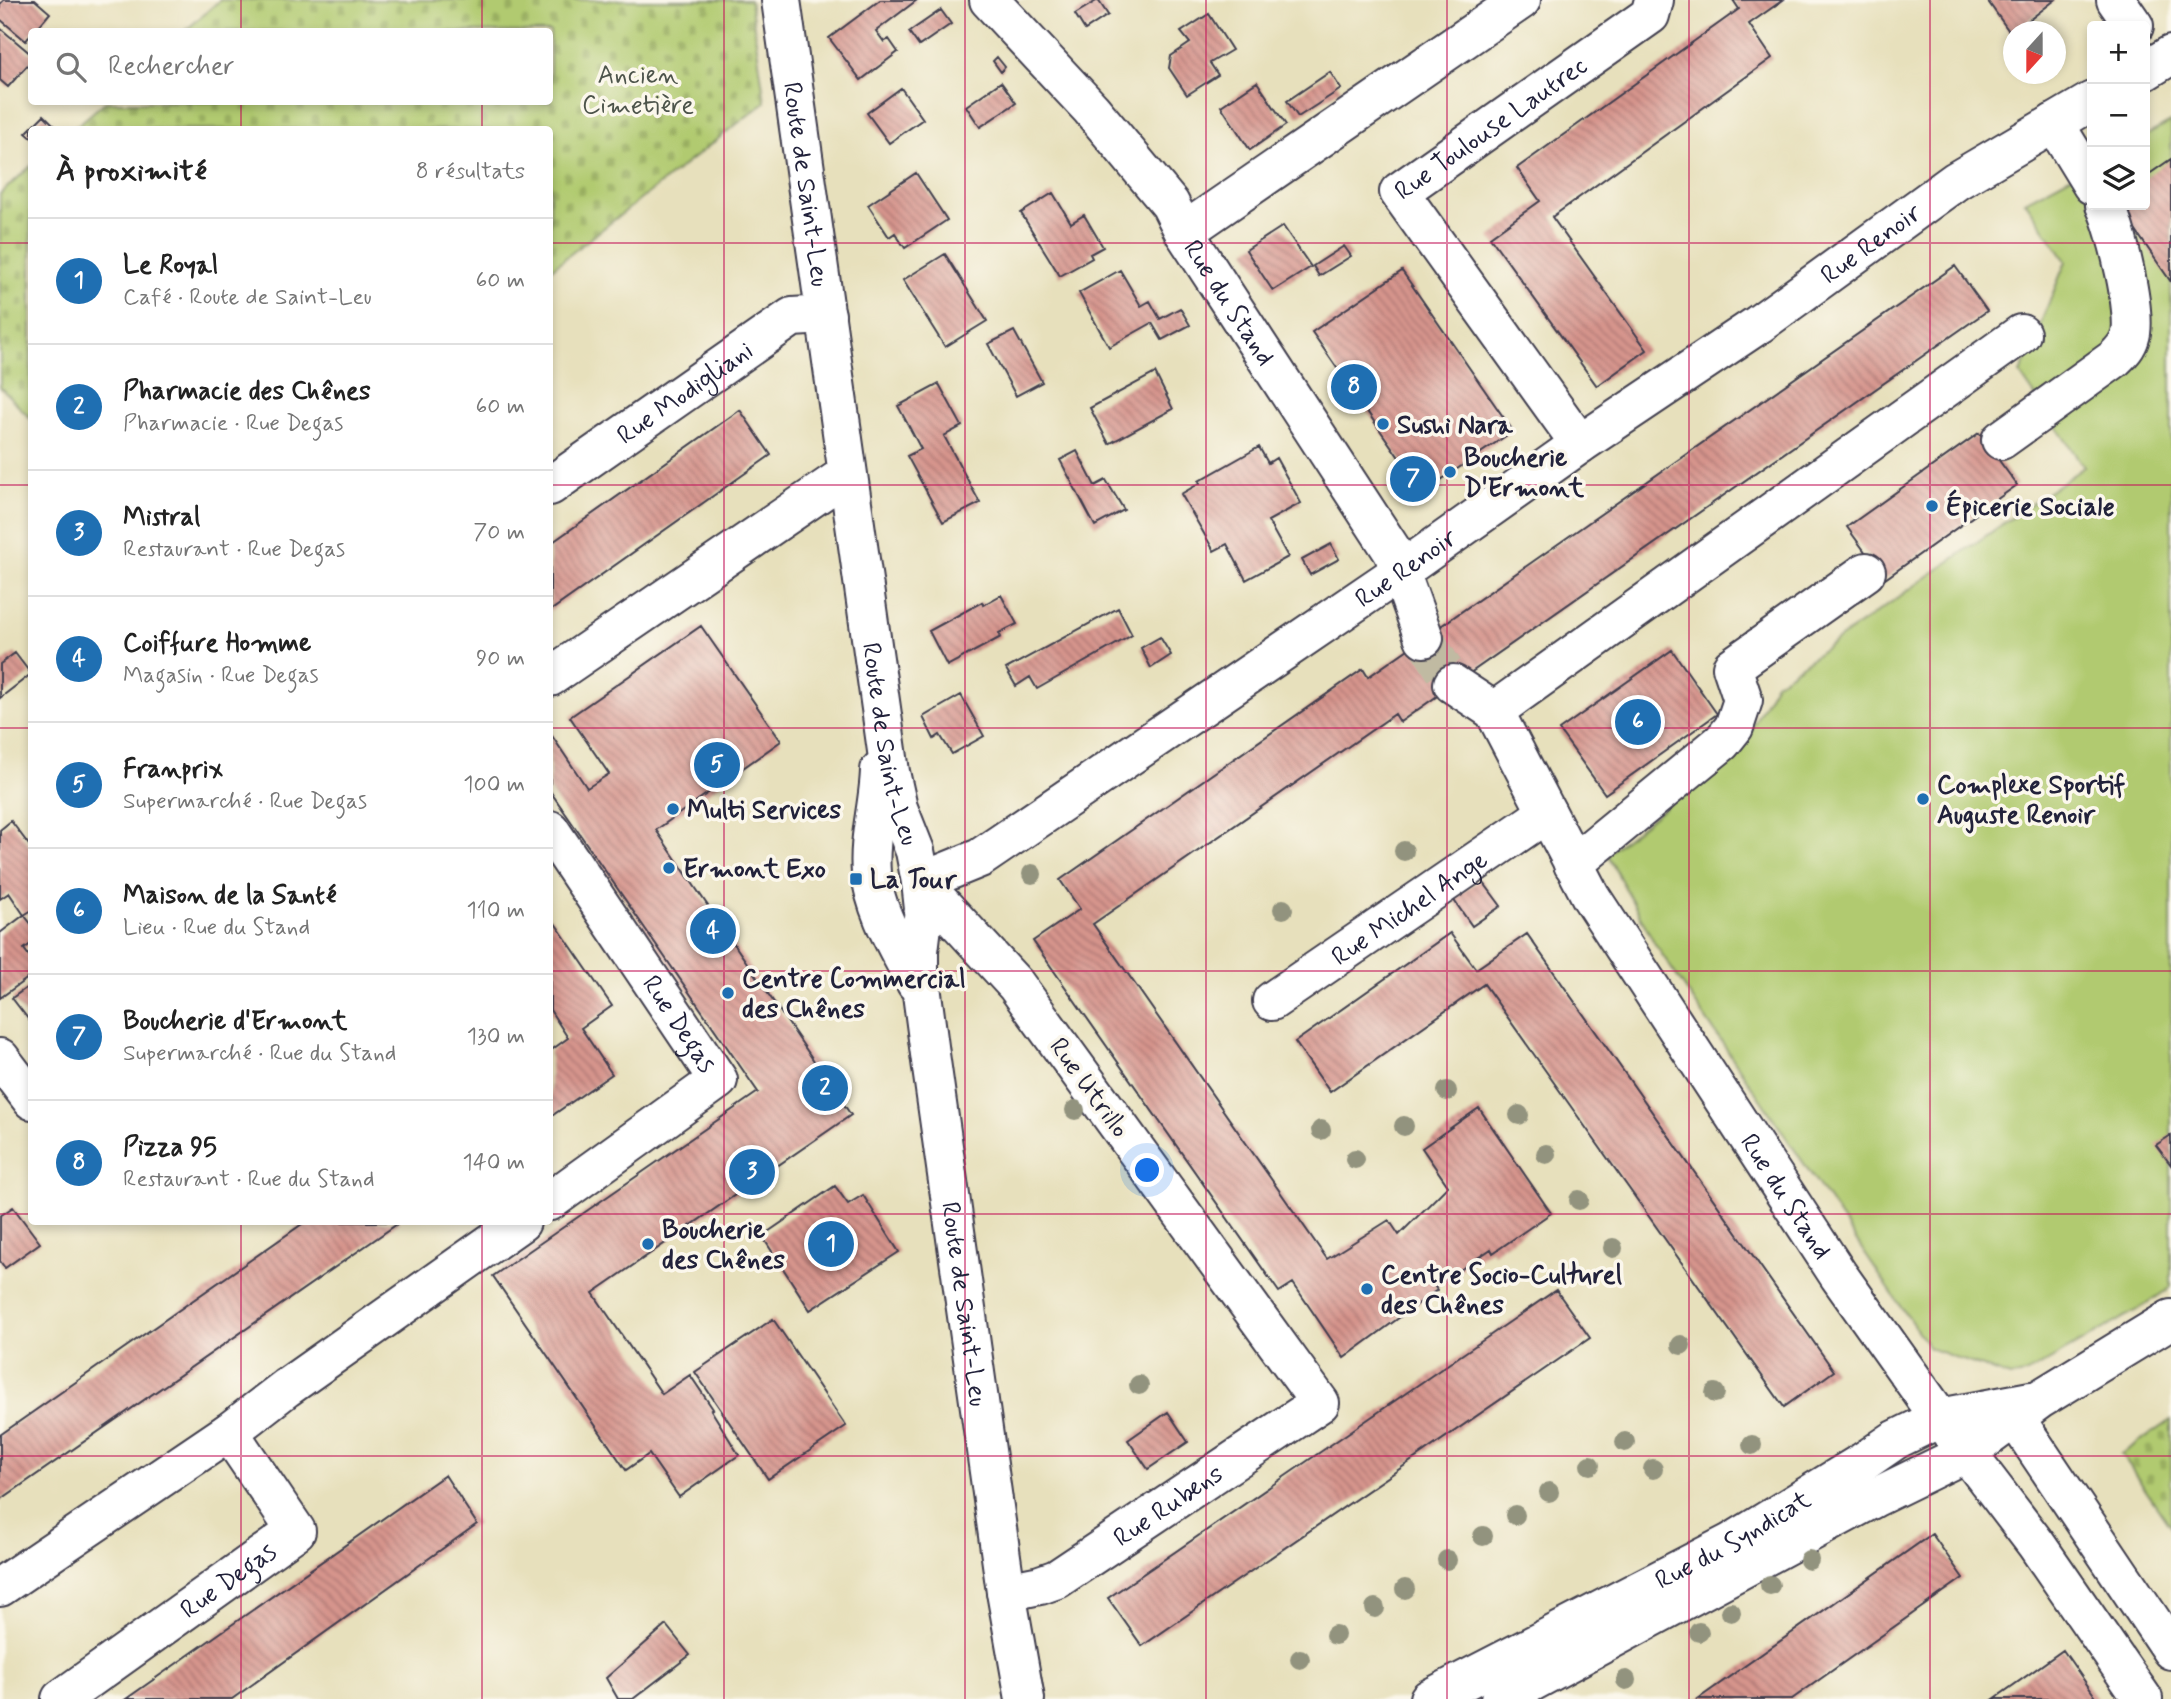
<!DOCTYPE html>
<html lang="fr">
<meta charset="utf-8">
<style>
body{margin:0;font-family:Mynerve,sans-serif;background:#f2f2f2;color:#222}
.controls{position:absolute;right:21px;top:21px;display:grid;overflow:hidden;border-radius:7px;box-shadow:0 4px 10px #0003}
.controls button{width:63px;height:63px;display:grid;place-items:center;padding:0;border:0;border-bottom:2px solid #e0e0e0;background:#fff;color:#222;font:35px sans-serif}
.compass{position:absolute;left:2003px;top:21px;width:63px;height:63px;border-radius:50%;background:#fff;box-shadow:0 4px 10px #0003;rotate:201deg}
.you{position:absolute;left:1148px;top:1171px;width:24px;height:24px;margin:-18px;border:5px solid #fff;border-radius:50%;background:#1a73e8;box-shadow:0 0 0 10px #1a73e833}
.badge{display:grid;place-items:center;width:46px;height:46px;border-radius:50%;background:#1f6fb2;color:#fff;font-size:23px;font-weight:700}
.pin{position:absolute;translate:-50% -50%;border:4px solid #fff;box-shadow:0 2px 7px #0006}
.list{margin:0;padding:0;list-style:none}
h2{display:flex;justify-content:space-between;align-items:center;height:91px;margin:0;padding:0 28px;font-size:30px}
h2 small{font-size:23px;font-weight:400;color:#767676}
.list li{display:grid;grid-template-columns:46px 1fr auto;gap:21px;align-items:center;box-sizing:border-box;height:126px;padding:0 28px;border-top:2px solid #e0e0e0}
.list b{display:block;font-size:26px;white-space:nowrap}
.list p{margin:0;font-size:23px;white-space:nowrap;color:#767676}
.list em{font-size:23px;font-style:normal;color:#767676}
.icon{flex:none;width:38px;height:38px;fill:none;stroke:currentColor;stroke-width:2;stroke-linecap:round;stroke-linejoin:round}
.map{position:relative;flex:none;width:2171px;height:1699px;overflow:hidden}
.search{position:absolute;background:#fff;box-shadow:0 4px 10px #0003;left:28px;top:28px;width:525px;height:77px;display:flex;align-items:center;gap:18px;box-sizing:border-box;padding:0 24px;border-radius:7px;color:#767676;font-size:26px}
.panel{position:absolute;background:#fff;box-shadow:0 4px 10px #0003;left:28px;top:126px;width:525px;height:1099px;border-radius:7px}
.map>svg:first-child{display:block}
</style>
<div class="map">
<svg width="2171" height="1699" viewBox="0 0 2171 1699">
<defs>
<pattern id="cemetery-stones" width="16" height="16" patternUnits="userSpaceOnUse" patternTransform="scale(1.75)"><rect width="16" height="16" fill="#b1ca6f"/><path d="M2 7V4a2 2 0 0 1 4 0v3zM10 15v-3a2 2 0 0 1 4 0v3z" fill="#98ad61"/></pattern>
<pattern id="building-back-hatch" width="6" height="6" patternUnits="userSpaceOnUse" patternTransform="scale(1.75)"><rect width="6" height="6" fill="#d6948c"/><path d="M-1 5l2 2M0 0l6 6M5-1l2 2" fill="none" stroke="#ad7874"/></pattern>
</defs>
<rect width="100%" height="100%" fill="#fbf7ec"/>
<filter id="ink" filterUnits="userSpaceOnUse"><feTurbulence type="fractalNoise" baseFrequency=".0143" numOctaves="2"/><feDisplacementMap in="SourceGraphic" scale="14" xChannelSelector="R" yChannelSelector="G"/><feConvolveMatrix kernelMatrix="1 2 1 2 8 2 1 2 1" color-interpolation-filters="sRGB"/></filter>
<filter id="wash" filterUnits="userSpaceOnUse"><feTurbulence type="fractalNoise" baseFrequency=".00686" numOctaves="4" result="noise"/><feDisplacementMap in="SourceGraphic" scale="28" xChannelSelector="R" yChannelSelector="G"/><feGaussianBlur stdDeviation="1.57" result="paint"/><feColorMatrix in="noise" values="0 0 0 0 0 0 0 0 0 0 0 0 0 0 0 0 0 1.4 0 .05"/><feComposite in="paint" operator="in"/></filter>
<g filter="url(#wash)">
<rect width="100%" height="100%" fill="#e7e0bc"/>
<path fill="url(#cemetery-stones)" stroke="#6a7655" stroke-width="2" d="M220,0H750L765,102L550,270V130L73,129L105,102H550V32L185,31Z
M31,166V419L0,387V194Z
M2171,1420V1527L2121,1454Z"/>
<path fill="#b1ca6f" stroke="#6a7655" stroke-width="2" d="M2171,122V1287L2142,1307L2025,1374L2010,1377L1929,1348L1655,944L1607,854L1742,745L1776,683L2084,467L2020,374L2066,261L2025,201L2092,165V205H2145V136Z"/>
<g id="blocks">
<path fill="url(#building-back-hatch)" d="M4,0H35L50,13L34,32H32L26,41L0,19V4Z
M880,0H917L876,31L884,42L889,39L898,52L861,80L829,38Z
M1098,0L1108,15L1085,30L1075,14Z
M1733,0H1783L1749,24L1772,58L1552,217L1647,350L1597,386L1490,237L1540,201L1517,168L1739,9Z
M1987,0H2055L2011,34Z
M941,10L951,24L919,46L909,32Z
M1209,14L1232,50L1210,63L1218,75L1187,95L1169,68L1171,56L1190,43L1181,32Z
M0,28L32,55V60L8,87L0,80Z
M997,57L1005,67L1001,72L993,61Z
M1330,72L1341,89L1298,117L1287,101Z
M1001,82L1016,103L980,127L966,106Z
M1257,82L1286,125L1250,150L1221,106Z
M901,88L923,119L889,143L867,113Z
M44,115L59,130H32V138L26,133Z
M2171,159V282L2118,205H2145V177Z
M916,173L947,220L905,248L895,233L889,237L868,205Z
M1053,193L1071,223L1084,215L1103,247L1090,254L1092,258L1060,276L1021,213Z
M1283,226L1311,267L1273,291L1246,250Z
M1344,246L1351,256L1319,276L1313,266Z
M945,254L987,321L945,347L903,280Z
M1955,266L1987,311L1400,722L1395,714L1093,924L1327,1259L1389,1220L1399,1235L1448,1186L1422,1148L1479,1108L1551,1213L1493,1253L1491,1249L1435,1287L1437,1290L1344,1358L1293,1283L1279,1292L1033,941L1080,909L1060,880L1363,669L1368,677Z
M1120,270L1141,306L1150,301L1160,319L1180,308L1190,325L1162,340L1152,323L1109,347L1079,293Z
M1402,271L1513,431L1423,492L1312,332Z
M1014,331L1042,382L1016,396L988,344Z
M1155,373L1173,409L1109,444L1090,408Z
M939,384L962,426L944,436L980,503L943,522L907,456L921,449L898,406Z
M740,410L771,455L550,611V544Z
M1979,433L2017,485L1885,579L1847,527Z
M1259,447L1268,463L1276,458L1301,503L1268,521L1288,557L1246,580L1227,544L1214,551L1181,494L1200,483L1199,481Z
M1077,451L1095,486L1106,480L1124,510L1095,526L1060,460Z
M1331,544L1339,559L1310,575L1302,560Z
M1001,595L1017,624L999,633L1001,637L947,666L929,631L982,602L983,605Z
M1118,608L1132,635L1037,689L1030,677L1016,686L1006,669Z
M701,626L781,741L656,830L851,1115L593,1293L662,1394L690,1375L713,1409L711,1410L739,1455L679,1497L649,1454L626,1470L493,1276L758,1092L550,791V733L587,788L609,774L570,717Z
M1160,637L1171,655L1151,668L1141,648Z
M1672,650L1717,714L1605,794L1559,730Z
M15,653L31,674L0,698V664Z
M961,695L984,736L952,754L940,735L934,739L923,717Z
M11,821L32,849V910L24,915L9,893L0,899V830Z
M1481,879L1501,906L1472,926L1453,899Z
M24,915L32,925V943L24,949L32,960V975L0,998V933Z
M550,916L612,1006L581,1028L612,1074L550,1117V1051L568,1038L550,1010Z
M1450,933L1476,969L1527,934L1834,1371L1784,1407L1484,984L1330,1092L1295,1042Z
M32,984V1024L12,998Z
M2171,1135V1165L2156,1145Z
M835,1186L848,1204L863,1195L899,1252L810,1310L762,1236Z
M13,1207L40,1243L5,1268L0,1261V1216Z
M305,1222H400L0,1500V1435Z
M1556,1290L1590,1338L1142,1646L1108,1598Z
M773,1319L846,1426L768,1479L695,1372Z
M1168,1412L1188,1442L1148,1469L1128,1440Z
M445,1475L477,1524L232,1699H126Z
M1932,1534L1963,1578L1792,1699H1698Z
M666,1625L690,1655L633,1699H618L606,1678Z
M2063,1650L2097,1699H1994Z"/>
</g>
</g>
<g filter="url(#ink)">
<use href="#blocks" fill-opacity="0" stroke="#403e4e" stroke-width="2"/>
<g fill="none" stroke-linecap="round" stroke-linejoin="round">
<path stroke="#c0baa2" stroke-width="38" stroke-dasharray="38 19" stroke-linecap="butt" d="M1424,638L1453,684"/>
<g stroke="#403e4e" stroke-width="42">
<g id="minor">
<path id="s1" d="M781,0L890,772L898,808L915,851L921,882L924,909L919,951V971L930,1054L1006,1592L1025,1699"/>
<path id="s2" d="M989,0L1091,109L1170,204L1184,232L1393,552L1424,638"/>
<path d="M2116,0L2134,26"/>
<path d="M2145,71L2171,55"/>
<path d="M2054,123L2092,185"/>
<path d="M1184,232L1521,0"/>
<path d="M2001,440L2114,359C2121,352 2127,347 2130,337C2138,315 2116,227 2105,205"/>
<path id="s3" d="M1580,444L1399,192L1650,15L1654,0"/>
<path id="s4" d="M550,486L792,317L826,315"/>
<path d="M550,677L847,474"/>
<path id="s5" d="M1453,684L1494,711L1591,897L1839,1276L1940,1418L2036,1544L2143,1699"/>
<path d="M1494,711L2021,334"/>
<path d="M880,770C879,805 868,838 871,873C875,913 899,949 916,983"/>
<path id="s6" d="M550,830L718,1080L550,1201"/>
<path d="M1573,864L1722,742L1734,727L1743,700L1732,667L1866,572"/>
<path id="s7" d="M1272,1001L1547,813"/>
<path d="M0,1058L32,1100"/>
<path d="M2007,1406L2171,1650"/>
<path d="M0,1587L229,1432L286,1388L521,1222"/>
<path id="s8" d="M1006,1592L1040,1585L1057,1579L1320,1403L1016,985L921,882L980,858L1401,571L1580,444L1759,324L1956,181L2092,101"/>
<path id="s9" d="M61,1699L296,1531L229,1432"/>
<path id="s10" d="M1429,1699L1731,1543L1863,1462L1895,1440L1940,1418L2031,1401"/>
<path d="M1500,1699L1874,1498L1968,1452L2040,1399L2171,1319"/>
</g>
</g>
<use href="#minor" stroke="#fff" stroke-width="38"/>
</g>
<g fill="#92937e">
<circle cx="1404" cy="851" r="10"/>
<circle cx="1032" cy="874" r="10"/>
<circle cx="1283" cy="909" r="10"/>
<circle cx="1447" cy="1091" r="10"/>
<circle cx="1075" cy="1110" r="10"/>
<circle cx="1519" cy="1115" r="10"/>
<circle cx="1404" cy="1126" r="10"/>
<circle cx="1321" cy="1130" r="10"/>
<circle cx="1546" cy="1154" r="10"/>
<circle cx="1355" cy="1159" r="10"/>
<circle cx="1579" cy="1200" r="10"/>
<circle cx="1613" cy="1248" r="10"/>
<circle cx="1681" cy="1345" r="10"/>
<circle cx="1139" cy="1385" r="10"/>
<circle cx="1715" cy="1393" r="10"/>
<circle cx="1625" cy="1442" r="10"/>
<circle cx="1752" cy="1445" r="10"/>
<circle cx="1590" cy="1465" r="10"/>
<circle cx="1653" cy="1469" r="10"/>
<circle cx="1549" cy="1492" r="10"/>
<circle cx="1515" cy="1515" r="10"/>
<circle cx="1483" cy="1536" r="10"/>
<circle cx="1447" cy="1560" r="10"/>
<circle cx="1809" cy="1560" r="10"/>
<circle cx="1770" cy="1585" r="10"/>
<circle cx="1405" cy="1589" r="10"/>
<circle cx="1375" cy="1608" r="10"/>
<circle cx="1731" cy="1612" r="10"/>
<circle cx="1699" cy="1632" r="10"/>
<circle cx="1335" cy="1635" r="10"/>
<circle cx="1300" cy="1659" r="10"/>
<circle cx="1626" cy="1680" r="10"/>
</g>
</g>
<path fill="none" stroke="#c2185b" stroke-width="2" stroke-opacity="0.55" d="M241,0V32M482,0V32M724,0V1699M965,0V1699M1206,0V1699M1447,0V1699M1689,0V1699M1930,0V1699M241,102V130M482,102V130M0,243H32M550,243H2171M0,485H32M550,485H2171M0,728H32M550,728H2171M0,971H32M550,971H2171M0,1214H32M550,1214H2171M241,1222V1699M482,1222V1699M0,1456H2171"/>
<g fill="#1f6fb2" stroke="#fbf7ec" stroke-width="2.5">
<circle cx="1383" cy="424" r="7"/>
<circle cx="1450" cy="472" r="7"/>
<circle cx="1932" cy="506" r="7"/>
<circle cx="1923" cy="799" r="7"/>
<circle cx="673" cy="809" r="7"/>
<circle cx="669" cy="868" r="7"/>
<rect x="849" y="872" width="14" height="14" rx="3.5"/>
<circle cx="728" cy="993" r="7"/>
<circle cx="648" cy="1244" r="7"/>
<circle cx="1367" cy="1289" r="7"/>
</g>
<g text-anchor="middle" stroke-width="7" stroke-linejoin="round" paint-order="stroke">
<g font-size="26" fill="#4d544b" stroke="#fbf7ec">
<text x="638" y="83">Ancien<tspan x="638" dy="30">Cimetière</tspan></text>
</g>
<g font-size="26" fill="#22223b" stroke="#fbf7ec">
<text dy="9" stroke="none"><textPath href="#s3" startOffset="422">Rue Toulouse Lautrec</textPath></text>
<text dy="9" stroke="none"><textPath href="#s1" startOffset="186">Route de Saint-Leu</textPath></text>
<text dy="9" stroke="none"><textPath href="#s8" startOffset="2172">Rue Renoir</textPath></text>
<text dy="9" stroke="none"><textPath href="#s2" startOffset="388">Rue du Stand</textPath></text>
<text dy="9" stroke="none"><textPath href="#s4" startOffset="164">Rue Modigliani</textPath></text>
<text dy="9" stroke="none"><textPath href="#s8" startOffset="1605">Rue Renoir</textPath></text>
<text dy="9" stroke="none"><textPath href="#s1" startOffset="752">Route de Saint-Leu</textPath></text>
<text dy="9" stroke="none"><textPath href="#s7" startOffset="166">Rue Michel Ange</textPath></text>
<text dy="9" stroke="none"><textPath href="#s6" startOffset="233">Rue Degas</textPath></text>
<text transform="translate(1090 1087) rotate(54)" y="9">Rue Utrillo</text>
<text dy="9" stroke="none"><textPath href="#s5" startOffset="616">Rue du Stand</textPath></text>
<text dy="9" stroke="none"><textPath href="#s1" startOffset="1320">Route de Saint-Leu</textPath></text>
<text dy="9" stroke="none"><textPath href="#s8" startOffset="186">Rue Rubens</textPath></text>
<text dy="9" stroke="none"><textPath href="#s10" startOffset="343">Rue du Syndicat</textPath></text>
<text dy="9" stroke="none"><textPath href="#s9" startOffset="205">Rue Degas</textPath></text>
</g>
<g font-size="26" font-weight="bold" fill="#22223b" stroke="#fbf7ec" text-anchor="start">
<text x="1397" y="433">Sushi Nara</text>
<text x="1464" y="466">Boucherie<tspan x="1464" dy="30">D'Ermont</tspan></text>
<text x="1946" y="515">Épicerie Sociale</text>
<text x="1937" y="793">Complexe Sportif<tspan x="1937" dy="30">Auguste Renoir</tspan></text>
<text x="687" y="818">Multi Services</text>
<text x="683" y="877">Ermont Exo</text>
<text x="870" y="888">La Tour</text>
<text x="742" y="987">Centre Commercial<tspan x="742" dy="30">des Chênes</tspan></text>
<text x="662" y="1238">Boucherie<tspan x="662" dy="30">des Chênes</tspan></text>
<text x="1381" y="1283">Centre Socio-Culturel<tspan x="1381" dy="30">des Chênes</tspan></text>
</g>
</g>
</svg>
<div class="controls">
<button>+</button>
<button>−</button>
<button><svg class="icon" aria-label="layers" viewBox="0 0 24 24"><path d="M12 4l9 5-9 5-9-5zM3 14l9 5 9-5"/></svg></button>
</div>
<svg class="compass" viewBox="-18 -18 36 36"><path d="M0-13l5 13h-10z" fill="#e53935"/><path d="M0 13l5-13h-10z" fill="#767676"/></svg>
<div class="you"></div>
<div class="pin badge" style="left:831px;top:1244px">1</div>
<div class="pin badge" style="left:825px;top:1088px">2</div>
<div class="pin badge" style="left:752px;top:1172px">3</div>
<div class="pin badge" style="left:713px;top:931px">4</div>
<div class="pin badge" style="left:717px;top:765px">5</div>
<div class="pin badge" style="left:1638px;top:722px">6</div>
<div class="pin badge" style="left:1413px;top:479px">7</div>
<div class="pin badge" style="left:1354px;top:387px">8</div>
<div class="search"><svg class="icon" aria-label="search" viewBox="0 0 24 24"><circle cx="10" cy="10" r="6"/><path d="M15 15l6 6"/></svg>Rechercher</div>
<section class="panel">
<h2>À proximité<small>8 résultats</small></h2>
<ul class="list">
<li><span class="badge">1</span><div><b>Le Royal</b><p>Café · Route de Saint-Leu</p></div><em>60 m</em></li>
<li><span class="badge">2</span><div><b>Pharmacie des Chênes</b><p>Pharmacie · Rue Degas</p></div><em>60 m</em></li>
<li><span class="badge">3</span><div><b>Mistral</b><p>Restaurant · Rue Degas</p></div><em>70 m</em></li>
<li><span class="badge">4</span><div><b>Coiffure Homme</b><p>Magasin · Rue Degas</p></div><em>90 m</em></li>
<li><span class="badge">5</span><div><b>Franprix</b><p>Supermarché · Rue Degas</p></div><em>100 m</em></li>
<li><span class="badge">6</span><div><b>Maison de la Santé</b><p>Lieu · Rue du Stand</p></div><em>110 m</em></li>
<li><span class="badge">7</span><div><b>Boucherie d'Ermont</b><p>Supermarché · Rue du Stand</p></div><em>130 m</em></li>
<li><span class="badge">8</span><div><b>Pizza 95</b><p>Restaurant · Rue du Stand</p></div><em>140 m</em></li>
</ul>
</section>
</div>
